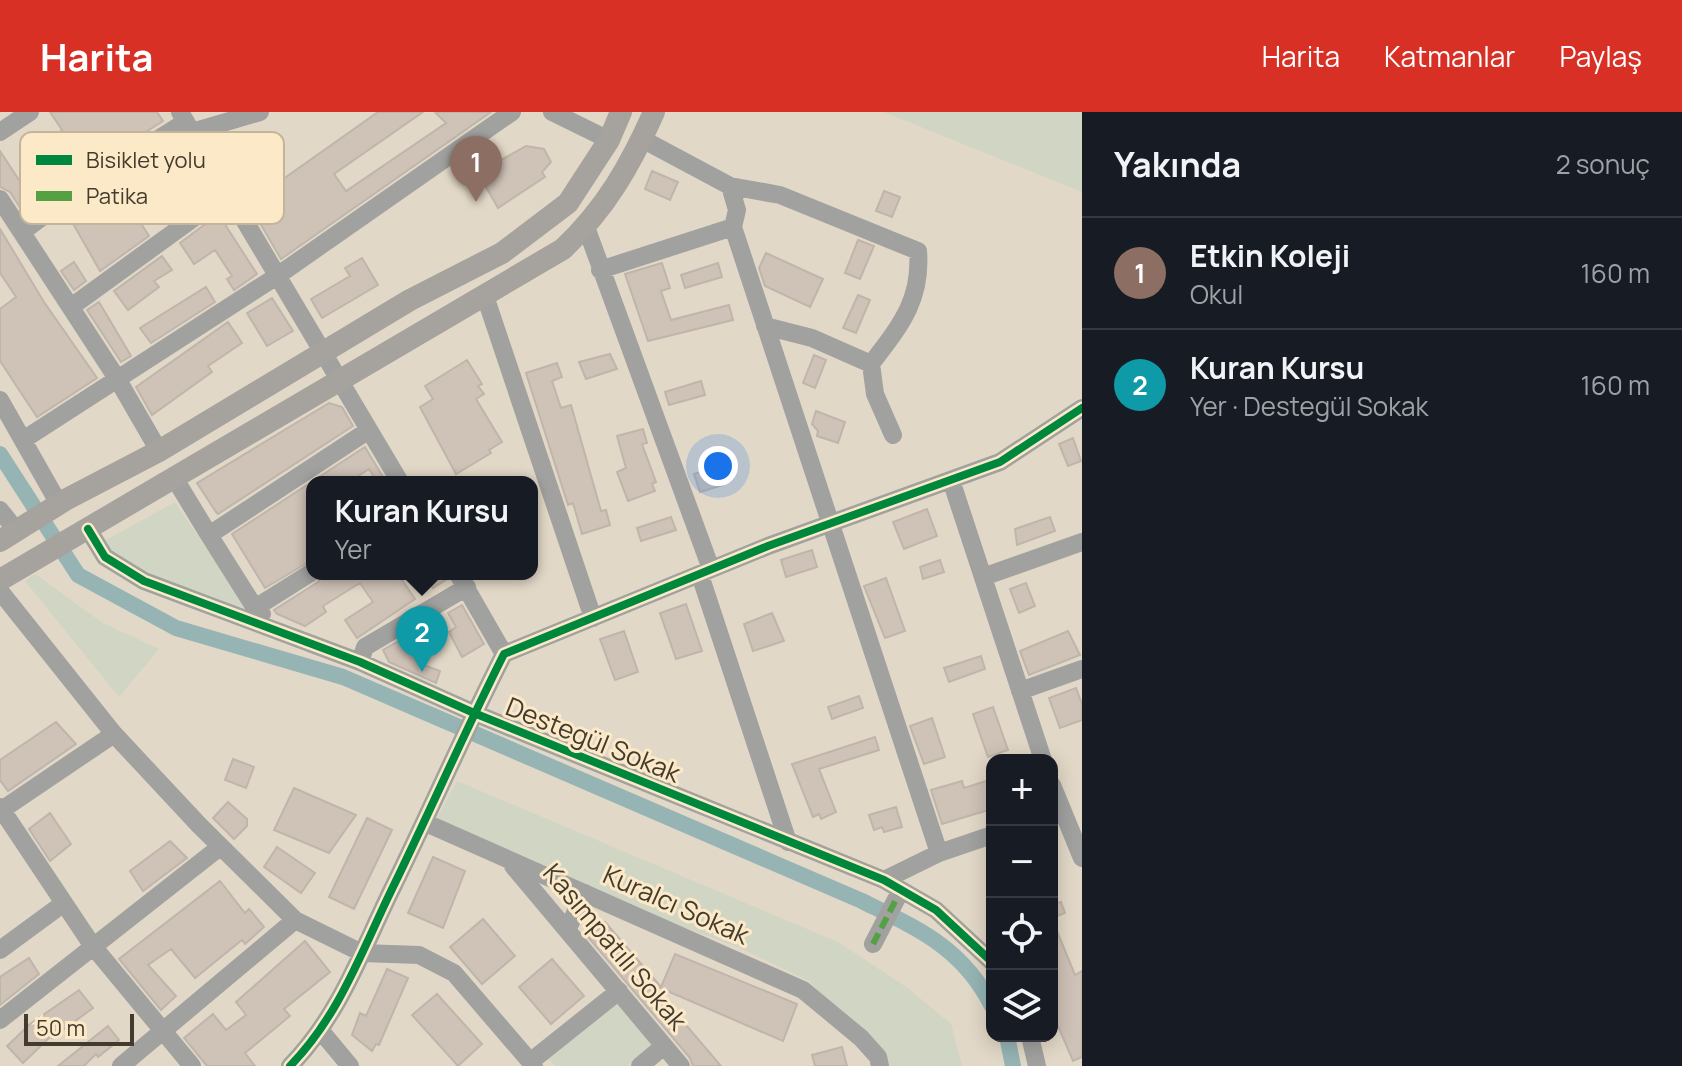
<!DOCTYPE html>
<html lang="tr">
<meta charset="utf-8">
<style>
body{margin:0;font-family:Manrope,sans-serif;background:#20242c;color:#f1f3f6}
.controls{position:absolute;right:24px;bottom:24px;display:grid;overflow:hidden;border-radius:16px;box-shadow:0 4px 20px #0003}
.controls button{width:72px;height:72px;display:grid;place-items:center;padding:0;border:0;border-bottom:2px solid #363941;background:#171b24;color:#f1f3f6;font:40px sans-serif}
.scale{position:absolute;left:24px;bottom:20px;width:110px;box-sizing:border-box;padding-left:8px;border:4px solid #433b2e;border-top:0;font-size:22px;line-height:28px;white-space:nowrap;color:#433b2e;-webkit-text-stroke:6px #fce9c8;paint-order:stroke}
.you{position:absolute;left:718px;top:354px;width:28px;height:28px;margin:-20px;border:6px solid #fff;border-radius:50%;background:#1a73e8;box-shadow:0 0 0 12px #1a73e833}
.badge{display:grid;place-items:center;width:52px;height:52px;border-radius:50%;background:#d93025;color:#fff;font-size:26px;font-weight:700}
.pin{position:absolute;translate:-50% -66px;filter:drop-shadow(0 2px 4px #0008)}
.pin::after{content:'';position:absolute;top:42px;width:28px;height:24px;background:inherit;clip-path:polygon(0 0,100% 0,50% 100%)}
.popup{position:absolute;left:306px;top:364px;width:232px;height:104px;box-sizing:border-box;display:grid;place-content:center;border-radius:16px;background:#171b24;filter:drop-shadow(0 2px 6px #0005);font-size:26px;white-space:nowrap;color:#9ea1a6}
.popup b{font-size:30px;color:#f1f3f6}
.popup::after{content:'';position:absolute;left:50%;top:100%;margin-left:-16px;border:16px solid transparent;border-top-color:#171b24}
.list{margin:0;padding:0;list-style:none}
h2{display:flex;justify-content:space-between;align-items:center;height:104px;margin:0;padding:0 32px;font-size:34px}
h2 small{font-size:26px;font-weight:400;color:#9ea1a6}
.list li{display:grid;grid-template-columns:52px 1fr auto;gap:24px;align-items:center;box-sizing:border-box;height:112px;padding:0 32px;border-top:2px solid #363941}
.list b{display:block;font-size:30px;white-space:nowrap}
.list p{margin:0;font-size:26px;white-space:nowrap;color:#9ea1a6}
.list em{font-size:26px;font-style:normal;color:#9ea1a6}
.icon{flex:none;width:44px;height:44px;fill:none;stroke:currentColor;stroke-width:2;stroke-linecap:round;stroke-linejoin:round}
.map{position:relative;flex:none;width:1082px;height:954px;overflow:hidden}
header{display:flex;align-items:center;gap:48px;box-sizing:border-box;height:112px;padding:0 40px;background:#d93025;color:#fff}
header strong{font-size:38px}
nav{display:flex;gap:44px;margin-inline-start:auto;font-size:28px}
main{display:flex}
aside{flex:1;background:#171b24}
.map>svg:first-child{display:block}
</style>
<header>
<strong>Harita</strong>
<nav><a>Harita</a><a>Katmanlar</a><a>Paylaş</a></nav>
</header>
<main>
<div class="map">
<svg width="1082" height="954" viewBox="0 0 1082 954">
<rect width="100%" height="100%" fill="#e2d8c7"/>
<path fill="#d1d5c3" d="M884,0H1082V80Z
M175,390L248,497L241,501L136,456L108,438L106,428Z
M35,462L103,511L159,537L119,585L25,469Z
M457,669L838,830L909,877L951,912L962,954H886L809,869L740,836L626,794L435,710Z
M613,888L652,933L627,954H555L548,946Z"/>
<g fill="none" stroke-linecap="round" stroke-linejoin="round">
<path stroke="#96b4b4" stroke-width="16" d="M0,342L78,463L176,516L343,565L862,789C918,817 962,835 992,894
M1007,924L1013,954"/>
</g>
<path fill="#cfc2b7" stroke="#c0b5ab" stroke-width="2" d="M50,0H157L163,9L75,65L25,103L10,80L0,75V39L23,74L60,49L46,31L62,18Z
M378,0H423L334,62L346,79L446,11L435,0H491L281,147L253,99L267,88L262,82Z
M175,31L186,50L160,67L173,87L198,73L204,84L167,111L147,79L128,91L149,124L100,159L67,101Z
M526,34L544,37L551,50L542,60L545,65L498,96L478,61Z
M652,59L678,70L670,88L645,77Z
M884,79L900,85L892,105L876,99Z
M216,104L219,110L222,108L257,162L234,178L227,167L232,164L215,138L194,152L180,131Z
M0,117L44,190L97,266L37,305L0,249V197L16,185L0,161Z
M858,128L874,134L860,167L845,161Z
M766,141L823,167L810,195L765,174L759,156Z
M162,144L172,158L154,169L159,175L128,198L114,179Z
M362,146L378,173L322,206L311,187L350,164L345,156Z
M74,150L86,169L74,178L61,159Z
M662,151L670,176L661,179L671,208L729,193L733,208L648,229L625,162Z
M718,151L722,165L685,176L681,163Z
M206,175L215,190L151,231L140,216Z
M858,183L870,188L856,221L843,216Z
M272,186L293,219L267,234L247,201Z
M99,190L131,244L121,250L87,198Z
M228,210L242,231L208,254L212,260L152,303L136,275Z
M610,242L617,257L586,267L579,250Z
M814,243L826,248L815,276L803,271Z
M467,248L482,272L478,274L484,282L476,287L502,330L489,338L491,341L456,362L420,295L433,287L425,274Z
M557,251L562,265L552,269L561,296L571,293L601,399L606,398L610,413L582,422L573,391L568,393L526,261Z
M701,269L705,283L669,293L665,280Z
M329,291L342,295L353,314L218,402L216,400L197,371Z
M816,299L845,310L838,331L817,324L818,319L812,312Z
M643,317L647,331L642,332L656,370L652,372L655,379L628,389L617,360L626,356L617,324Z
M1073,326L1081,349L1068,354L1059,332Z
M365,335L386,370H377L369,357L349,370H312V448L265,476L232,422Z
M717,355L723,373L700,380L694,362Z
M927,397L937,424L904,437L893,410Z
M671,405L676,418L641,429L637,416Z
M1050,405L1055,419L1017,433L1015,417Z
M812,438L817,455L786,465L781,448Z
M940,448L944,460L923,467L920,455Z
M324,462H398L415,487L357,526L345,508L373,490L360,471L323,494L326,500L305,514L277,502L274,498L318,470Z
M424,462H446L447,467L433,476Z
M886,466L905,519L885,526L864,474Z
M1026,471L1035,494L1019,501L1010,477Z
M686,492L702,539L676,547L660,501Z
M462,493L484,532L462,545L449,520L456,515L448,501Z
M772,501L784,529L753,539L744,512Z
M624,519L638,560L615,568L600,527Z
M1068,519L1080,543L1029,563L1020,539Z
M406,525L421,552L440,559L436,571L389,550L383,538Z
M981,544L985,557L949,570L944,556Z
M1076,576L1082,592V608L1060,616L1049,586Z
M859,584L863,596L832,607L828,595Z
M993,595L1008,638L988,645L973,602Z
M932,606L945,645L924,652L910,614Z
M56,610L76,632L8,679L0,668V648Z
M875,625L879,638L819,657L836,700L821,707L819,702L813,705L792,652Z
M233,647L254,655L246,676L225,668Z
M992,667V697L942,712L931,678L962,669L964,676Z
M294,676L356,703L329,741L274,718Z
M228,690L247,707V714L234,727L213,706Z
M896,695L902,715L884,720L882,715L874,718L869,703Z
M50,701L71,732L50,749L29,717Z
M367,706L392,718L354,797L329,785Z
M170,729L187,746L143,779L130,759Z
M277,735L315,761L301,781L264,755Z
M433,745L465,759L443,816L408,801Z
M220,769L245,801L249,797L264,815L245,832L242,828L195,866L171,837L148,853L176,884L161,898L119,847Z
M1061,790L1065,801L1052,806V792Z
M483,807L515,844L482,872L450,835Z
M1052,807L1075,863L1082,859V945L1073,949L1052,900Z
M605,810L661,875L675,842L797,892L783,929L651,872L721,954H693L690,946L588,825Z
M305,829L330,860L284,897L290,904L245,941L255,954H207L184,926L213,902L226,918L246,903L236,890Z
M29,846L39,862L0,893V865Z
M552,847L584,884L551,912L519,875Z
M387,857L408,866L379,933L376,932L372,939L352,923L360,901L366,904Z
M79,878L93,896L52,926L51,924L23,951L7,934L30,912Z
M437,882L482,932L458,954L412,903Z
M108,914L119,928L98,945L96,942L84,954H58Z
M842,935L847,954H815L812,943Z"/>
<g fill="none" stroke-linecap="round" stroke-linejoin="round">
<path stroke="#a1a1a0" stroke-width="18" d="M180,0L400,370
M552,0L609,28
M0,20L30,0
M192,20L260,0
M642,27L730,74L737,98L733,115L939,741
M730,74L780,83L918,139C922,189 899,215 871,252L875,282L893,323
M0,87L118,268L159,339
M586,115L711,457
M22,120L82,75L185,10
M600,158L733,115
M485,184L593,506
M71,195L228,81
M765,214L812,226L871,252
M0,288L59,392
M23,328L277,164L512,0
M175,367L209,423
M951,368L1043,648
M0,398L16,418
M88,417L105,445L144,469L360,550L474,601L884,768L936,798L992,850
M458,462L504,542
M700,463L788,730
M983,465L1082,430
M0,479L114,622L199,713L295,808L362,841L419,843L454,861L534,954
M255,496L209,423L369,318
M262,502L255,496L312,460
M360,550L365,535L467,475
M1020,579L1082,557
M1052,673L1082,746
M0,695L92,833L192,954
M0,699L114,622
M426,711L803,878L861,926L878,945L880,954
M513,754L681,954
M884,768L939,741L992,723
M567,818L585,781
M873,832L901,778
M0,838L64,791
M0,908L220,735
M320,918L350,954
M1030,924L1037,954
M530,950L619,879
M121,954L295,808
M290,954C340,903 362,838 393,775C431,697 465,619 504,542L768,434L1000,350L1082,296
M640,954L664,934"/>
<path stroke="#a6a29d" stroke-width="22" d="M0,429L67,387L159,339L410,188L502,141L568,91L609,28L621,0
M0,468L563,137C606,96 630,54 654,0"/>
<path stroke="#54a042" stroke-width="6" stroke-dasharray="12 6" stroke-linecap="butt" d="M873,832L901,778"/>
<g stroke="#fce9c8" stroke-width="13">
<path id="cycleway" d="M88,417L105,445L144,469L360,550L474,601L884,768L936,798L992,850
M290,954C340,903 362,838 393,775C431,697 465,619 504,542L768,434L1000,350L1082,296"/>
</g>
<use href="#cycleway" stroke="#00873e" stroke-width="8"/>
</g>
<g text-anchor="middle" stroke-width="6" stroke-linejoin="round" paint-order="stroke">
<g font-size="26" fill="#433b2e" stroke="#fce9c8">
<text transform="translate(593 628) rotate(22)" y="9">Destegül Sokak</text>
<text transform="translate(676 793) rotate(24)" y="9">Kuralcı Sokak</text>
<text transform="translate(615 835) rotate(50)" y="9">Kasımpatılı Sokak</text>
</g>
</g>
<rect x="20" y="20" width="264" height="92" rx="12" fill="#fce9c8" stroke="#c4b59a" stroke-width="2"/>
<rect x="36" y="43" width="36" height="10" fill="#00873e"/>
<rect x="36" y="79" width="36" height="10" fill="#54a042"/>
<g font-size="22" fill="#433b2e">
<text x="86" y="56">Bisiklet yolu</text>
<text x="86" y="92">Patika</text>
</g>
</svg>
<div class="controls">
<button>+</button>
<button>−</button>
<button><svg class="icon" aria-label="locate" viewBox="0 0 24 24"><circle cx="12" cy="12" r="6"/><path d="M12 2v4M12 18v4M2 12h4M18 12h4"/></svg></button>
<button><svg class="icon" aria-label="layers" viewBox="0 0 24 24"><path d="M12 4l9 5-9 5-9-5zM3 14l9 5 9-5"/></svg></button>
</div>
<div class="scale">50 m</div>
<div class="you"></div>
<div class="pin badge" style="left:476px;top:90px;background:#8d6e63">1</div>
<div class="pin badge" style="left:422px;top:560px;background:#0f9aa8">2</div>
<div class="popup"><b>Kuran Kursu</b>Yer</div>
</div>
<aside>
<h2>Yakında<small>2 sonuç</small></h2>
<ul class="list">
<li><span class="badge" style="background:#8d6e63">1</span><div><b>Etkin Koleji</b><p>Okul</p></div><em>160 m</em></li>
<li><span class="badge" style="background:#0f9aa8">2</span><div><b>Kuran Kursu</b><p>Yer · Destegül Sokak</p></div><em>160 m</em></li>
</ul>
</aside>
</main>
